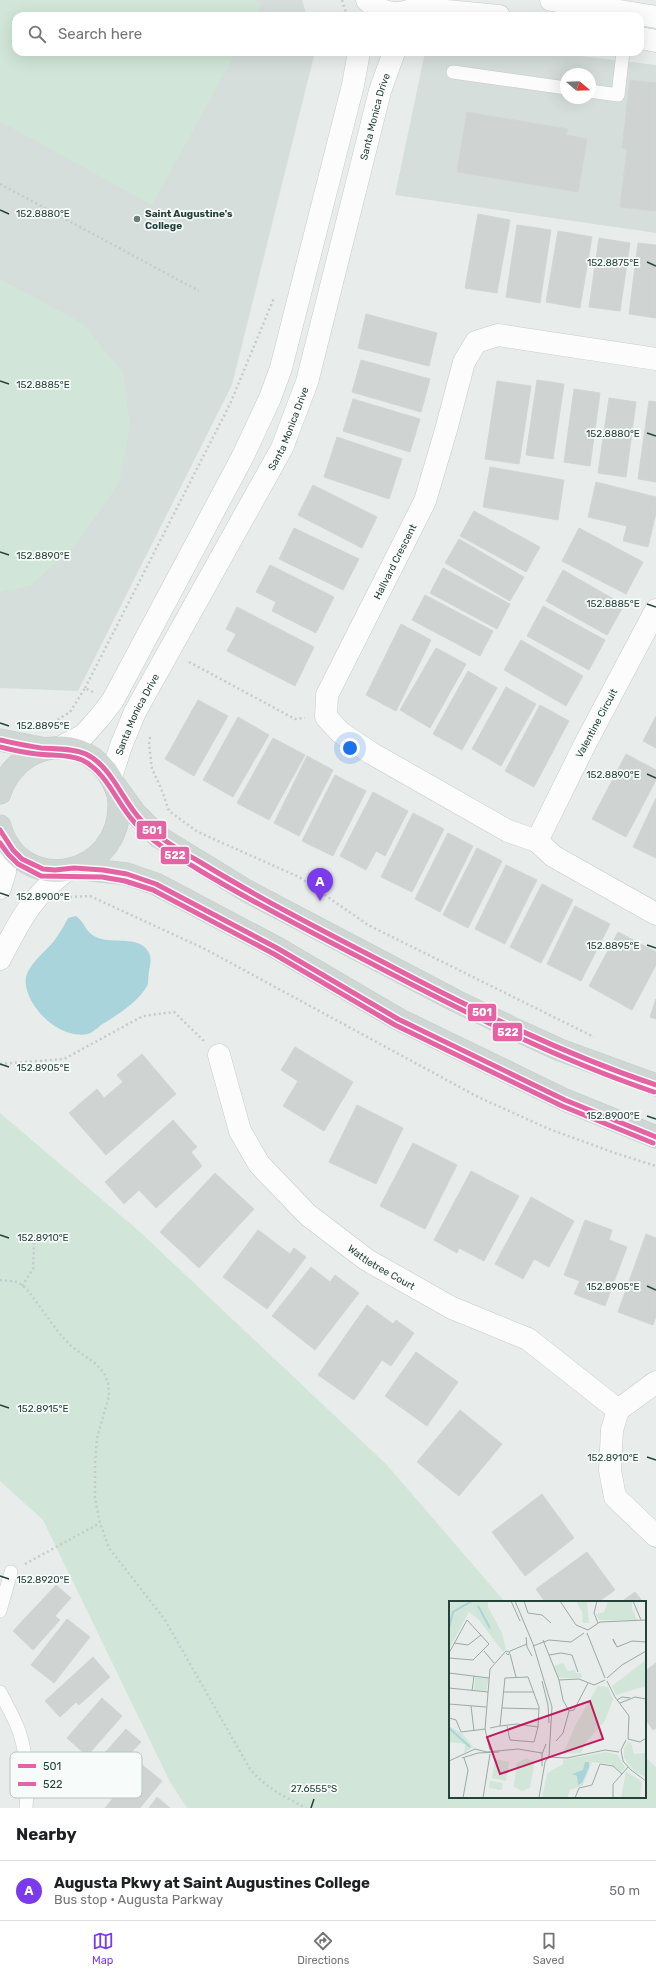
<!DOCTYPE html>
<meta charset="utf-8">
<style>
body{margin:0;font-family:Rubik,sans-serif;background:#f6f6f6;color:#202124}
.compass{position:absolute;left:560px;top:68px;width:36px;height:36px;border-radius:50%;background:#fff;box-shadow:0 4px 16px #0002;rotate:109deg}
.you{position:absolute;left:350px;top:748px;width:14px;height:14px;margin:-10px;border:3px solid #fff;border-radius:50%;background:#1a73e8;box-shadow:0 0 0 6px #1a73e833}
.badge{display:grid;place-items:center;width:26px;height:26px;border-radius:50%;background:#7c3aed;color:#fff;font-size:13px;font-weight:700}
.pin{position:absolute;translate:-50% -33px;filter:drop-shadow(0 1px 2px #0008)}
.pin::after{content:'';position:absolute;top:21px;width:14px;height:12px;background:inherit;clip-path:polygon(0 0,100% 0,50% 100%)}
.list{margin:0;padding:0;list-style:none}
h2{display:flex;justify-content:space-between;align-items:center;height:52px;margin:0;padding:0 16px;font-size:17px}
h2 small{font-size:13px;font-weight:400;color:#757577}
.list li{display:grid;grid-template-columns:26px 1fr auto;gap:12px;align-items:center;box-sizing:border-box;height:60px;padding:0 16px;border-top:1px solid #e0e0e0}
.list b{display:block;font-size:15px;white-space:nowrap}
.list p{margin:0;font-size:13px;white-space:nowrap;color:#757577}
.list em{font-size:13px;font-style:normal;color:#757577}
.icon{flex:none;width:22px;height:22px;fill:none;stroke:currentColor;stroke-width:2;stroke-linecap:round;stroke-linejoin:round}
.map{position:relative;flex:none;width:656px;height:1808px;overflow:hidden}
.search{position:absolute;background:#fff;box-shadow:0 4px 16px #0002;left:12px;right:12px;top:12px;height:44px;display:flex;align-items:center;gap:10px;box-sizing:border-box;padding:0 14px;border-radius:12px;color:#757577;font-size:15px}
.sheet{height:112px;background:#fff}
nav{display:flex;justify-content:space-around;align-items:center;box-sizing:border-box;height:56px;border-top:1px solid #e0e0e0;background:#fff;font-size:11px;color:#757577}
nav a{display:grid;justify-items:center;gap:2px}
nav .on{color:#7c3aed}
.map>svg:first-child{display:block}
</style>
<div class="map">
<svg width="656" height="1808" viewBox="0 0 656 1808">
<rect width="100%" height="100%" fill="#e8edeb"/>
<path fill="#d6dedb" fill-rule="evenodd" d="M0,0H302L307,16H16V52H315L232,385L78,691L0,688Z
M425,52H548L656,65V233L395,195ZM566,74H590V98H566Z"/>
<path fill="#d1e6d8" d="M0,0H254L262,4L256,16H16V52H236L152,205L0,121Z
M0,279L83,324L123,373L130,426L119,483L77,543L31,585L0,592Z
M0,1113L139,1231L387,1465L505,1602H450V1797H645V1757L656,1767V1808H187L170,1782L43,1520L0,1481Z"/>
<path fill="#a9d4db" d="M76,916C87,924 84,934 102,939C117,943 141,936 149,953C152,959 150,965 149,971C148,976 149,982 147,986C138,1002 120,1013 106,1022C100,1025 94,1032 88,1034C68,1038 47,1024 36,1008C30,1000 24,987 26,977C29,964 45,952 54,941C59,934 64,926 68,918Z"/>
<path fill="#cfd4d2" stroke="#d1d6d4" d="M630,80L656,83V211L620,207L627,149L622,148Z
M467,112L568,129L566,135L587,139L578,192L457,172Z
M478,214L510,220L497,293L465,288Z
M517,225L551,230L540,303L506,297Z
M558,231L592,237L580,308L546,302Z
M599,238L630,243L620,311L589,307Z
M638,243L656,245V318L629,314Z
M366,314L437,333L429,366L358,348Z
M361,360L430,379L421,412L352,392Z
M537,380L564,384L553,459L526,455Z
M497,381L531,386L519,464L485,459Z
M574,389L600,393L590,466L564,462Z
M609,398L636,402L626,477L598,473Z
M353,399L420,419L410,452L343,431Z
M649,401L656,402V482L638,479Z
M337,437L402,459L389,499L324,477Z
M490,467L564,480L558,520L483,507Z
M596,482L656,497V513L648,547L623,541L627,526L588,517Z
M313,485L377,517L362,548L298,515Z
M474,511L540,547L526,572L460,536Z
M294,528L359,559L343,590L279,559Z
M579,528L643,562L626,594L562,561Z
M459,539L524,577L510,601L445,563Z
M270,565L334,597L316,633L272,611L276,602L256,592Z
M443,568L510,604L497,629L430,593Z
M563,570L624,605L607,635L546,601Z
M425,595L493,631L480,656L412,620Z
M543,606L605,640L589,670L527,636Z
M237,607L314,647L295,686L227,651L236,634L226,629Z
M401,624L431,640L396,711L366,695Z
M521,640L583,676L566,706L504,670Z
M436,648L466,664L430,728L400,710Z
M468,671L497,688L462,750L433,734Z
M506,687L536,704L501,766L472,749Z
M198,700L228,716L194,776L165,759Z
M540,705L569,721L534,787L505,771Z
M656,716V748L643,741Z
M238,717L269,735L233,797L203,780Z
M273,738L305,755L269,820L237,803Z
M626,754L656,770V780L626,837L592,819Z
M307,756L333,770L299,836L274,823Z
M335,775L366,791L333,856L302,841Z
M373,792L408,811L385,856L376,851L366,870L340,856Z
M656,798V858L633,847Z
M413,813L444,829L412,892L381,877Z
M448,833L473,846L440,912L415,899Z
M477,848L502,861L468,928L443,915Z
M506,865L537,880L505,944L475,929Z
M542,884L573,900L541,963L510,947Z
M575,906L610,924L581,981L547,964Z
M618,932L656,952V965L632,1010L589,986Z
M656,999V1019L650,1017Z
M295,1047L353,1082L324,1131L283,1106L298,1081L281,1070Z
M142,1054L176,1094L106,1155L69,1113L97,1089L104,1098L123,1082L117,1075Z
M357,1105L403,1128L376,1184L329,1162Z
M173,1120L197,1147L191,1152L202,1166L156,1208L139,1190L124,1204L105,1182Z
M413,1143L457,1165L425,1229L380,1206Z
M471,1171L519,1196L484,1261L459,1248L457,1253L434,1240Z
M215,1173L254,1209L199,1268L160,1232Z
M531,1197L574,1221L549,1267L534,1259L523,1279L495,1264Z
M585,1220L612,1230L609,1240L627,1247L605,1306L574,1294L580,1281L564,1275Z
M258,1230L290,1254L294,1248L306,1257L267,1309L223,1277Z
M646,1234L656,1238V1316L653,1325L618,1312Z
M311,1267L330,1282L335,1275L359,1293L315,1350L272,1316Z
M367,1305L393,1324L396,1320L414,1333L391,1366L382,1360L354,1400L318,1375Z
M416,1352L458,1382L427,1426L385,1396Z
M460,1410L502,1444L459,1496L417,1462Z
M542,1494L574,1538L525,1576L492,1532Z
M587,1552L615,1590L598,1602H545L536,1589Z
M56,1585L71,1598L55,1616L60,1620L33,1650L13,1631Z
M635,1592L643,1602H621Z
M67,1619L90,1637L54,1683L31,1665Z
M93,1657L110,1677L79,1705L76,1702L60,1717L45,1701Z
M656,1663V1728L653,1730L645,1719V1671Z
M102,1698L122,1716L87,1756L67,1738Z
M126,1729L141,1742L125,1759L132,1765L116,1783L109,1777L98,1789L84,1776Z
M141,1764L162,1781L140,1808H105Z
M157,1797L170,1808H149Z"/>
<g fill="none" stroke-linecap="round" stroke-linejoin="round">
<g stroke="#c5cac8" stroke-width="14">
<path id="service" d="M453,72L566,88
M590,91L618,95L623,52
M0,1611L11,1572
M0,1692C6,1704 14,1717 19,1731C27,1754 28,1784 26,1808"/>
</g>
<g stroke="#c5cac8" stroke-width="23">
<g id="minor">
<path d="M656,610L584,746L537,841L553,856L656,914"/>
<path id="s1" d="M537,841L508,831L371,753L341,733L326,717L327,695L425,501L446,430L464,362L476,342L498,335L656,359"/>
<path id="s2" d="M219,1055L240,1131L259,1164L308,1215L367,1260L452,1308L528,1339L618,1410"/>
<path d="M656,1382L618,1410L612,1430L610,1470L615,1497L656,1536"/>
</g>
</g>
<g stroke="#c5cac8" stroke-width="23">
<g id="tertiary">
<path d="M367,0C385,17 407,18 425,0"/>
<path d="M551,0L656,17"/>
<path d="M416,8L499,16"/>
<path d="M640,38L656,41"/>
<path d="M59,748L84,735L100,717L113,700L243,456L270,398L281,368L353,85L359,52"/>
<path id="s3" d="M111,777L121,746L135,712L282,448L307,382L380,91L394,52"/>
<path d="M0,888L5,872L6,841"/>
<path d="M0,959C20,920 31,897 67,870"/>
</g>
</g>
<g stroke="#c3ccc9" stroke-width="23">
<path id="primary" d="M0,740L46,749
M114,784L136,814L159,837L247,891L456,1001L510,1027L560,1050L656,1085
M0,793C16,745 75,730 107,772C113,781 119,792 119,803C121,879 20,897 0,826
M74,868L127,874L156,884L277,948L398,1019L565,1100L656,1137"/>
</g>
<path stroke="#c3ccca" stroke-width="2.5" stroke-dasharray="2 3" stroke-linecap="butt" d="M342,0L347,16
M0,184L199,291
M189,662L295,719L305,718
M85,688L230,404L274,298
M49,725L70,712L85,688L93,692
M150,737L149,744L152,769L161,788L169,811L198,832L299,877L368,925L594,1037
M70,897L90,896L205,949L478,1097L549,1129L615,1153L656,1166
M0,1064L64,1059L143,1016L174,1012L204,1041
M0,1280L18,1282L27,1289L59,1333L71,1346L96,1364L104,1373L108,1383L109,1396L97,1438L95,1465V1498L100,1523L109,1548L165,1620L250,1769C266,1788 285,1797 306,1808
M22,1286L33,1269L34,1243
M25,1564L100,1523"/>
<use href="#service" stroke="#fcfcfc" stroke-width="13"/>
<use href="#minor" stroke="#fcfcfc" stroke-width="22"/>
<use href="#tertiary" stroke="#fcfcfc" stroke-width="22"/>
<use href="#primary" stroke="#cfd7d5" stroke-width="22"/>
<g stroke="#f7fbf9" stroke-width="8">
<path id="bus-1" d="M0,740C14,743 27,746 41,748C56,749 72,748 86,754C112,767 122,800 141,820C158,838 179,850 200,862C259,898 321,930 383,962C472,1009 561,1053 656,1085
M0,830L13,850L22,859L43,869L55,870L74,868L103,870L127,874L156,884L277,948L398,1019L565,1100L656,1137"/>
</g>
<g stroke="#f7fbf9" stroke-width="8">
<path id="bus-2" d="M0,747C12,750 25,753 37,754C52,756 68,754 82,760C107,772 117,804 135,823C153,843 176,856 199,870C257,905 318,936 378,967C468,1014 557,1059 654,1092
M0,843L8,854L18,864L41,876L102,877L125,881L153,890L274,954L395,1025L562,1106L653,1143"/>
</g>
<use href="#bus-1" stroke="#e463a4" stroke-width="5"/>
<use href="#bus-2" stroke="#e463a4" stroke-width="5"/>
</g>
<path fill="none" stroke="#24423a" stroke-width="1.5" d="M0,210L9,214M647,262L656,266M0,381L9,384M647,433L656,436M0,552L9,555M647,604L656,607M0,723L9,726M647,774L656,778M0,893L9,896M647,945L656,948M0,1064L9,1067M647,1116L656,1119M0,1235L9,1238M647,1286L656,1290M0,1405L9,1408M647,1457L656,1460M0,1576L9,1579M311,1808L314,1799"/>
<circle fill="#697e78" stroke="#f7fbf9" stroke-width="1.5" cx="137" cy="219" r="4"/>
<g text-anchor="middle" stroke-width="3.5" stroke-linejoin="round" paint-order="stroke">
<g font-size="10" fill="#24423a" stroke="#f7fbf9">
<text dy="4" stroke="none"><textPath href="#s3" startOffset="716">Santa Monica Drive</textPath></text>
<text dy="4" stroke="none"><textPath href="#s3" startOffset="392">Santa Monica Drive</textPath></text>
<text dy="4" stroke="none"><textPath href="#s1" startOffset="418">Hallvard Crescent</textPath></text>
<text dy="4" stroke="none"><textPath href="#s3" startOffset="68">Santa Monica Drive</textPath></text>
<text transform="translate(596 723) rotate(-62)" y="4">Valentine Circuit</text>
<text dy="4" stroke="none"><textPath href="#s2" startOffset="278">Wattletree Court</textPath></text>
</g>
<g font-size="10" font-weight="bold" fill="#24423a" stroke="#f7fbf9" text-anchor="start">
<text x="145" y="217">Saint Augustine's<tspan x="145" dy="12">College</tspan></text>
</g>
</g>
<g transform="translate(449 1601)">
<rect width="197" height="197" fill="#e8edeb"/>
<path d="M4,0H39V6L53,32L57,48L54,51L30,19L20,11L0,48V3ZM127,0H138L140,22H134L133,11ZM159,0H183V8L188,19H150L147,13L155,11ZM197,59V85L167,94L163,85ZM114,62L119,70L126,69L127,72H132L133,77H109L105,65ZM26,76L40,77L37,90L25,89ZM149,85L159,86L164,98L156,120L137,141L132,152L114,153L127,123ZM0,125L14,133L24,146L15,152L16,143L0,141ZM179,141L182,142L185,153L197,152V176L186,171L175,157V147ZM157,151L169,154L176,167L172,171L161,163L143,161L134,184L121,189L118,197H93L98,172L114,163V159ZM77,157L84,160L85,165L81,187L73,190L65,186V183L68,162ZM46,158L60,161L57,180L43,177ZM177,170L193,181L191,197H172ZM41,180L54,182L53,189L40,187Z" fill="#d1e6d8"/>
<path d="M136,161H140V166L133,182L129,184L128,175L123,173L134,169Z" fill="#a9d4db"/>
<path fill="none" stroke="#a9d4db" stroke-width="2" d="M29,5L41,27M0,27L4,11L23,0M0,127L21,146"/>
<path fill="none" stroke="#9aa9a4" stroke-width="1" d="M62,0L71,20M66,0L84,43L103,106L100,155L96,161L90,197M75,0L79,12L93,14L102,22M111,0L127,24L139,29M148,0L145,12L149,22M184,0L192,19M139,29L151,21L197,19M138,32L156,77M77,36L78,46L83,55M94,39L110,79L130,78L145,84L156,79M5,42L19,44L32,34M166,43L164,38L168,46L183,40L197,41M84,45L100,39L122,41L135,32M35,50L45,62M61,50L78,43M0,52L18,19L40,43L24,59L0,57M61,53L67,76M100,54L112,52L123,54L129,71M0,72L40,77M158,77L173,64L197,50M110,79L114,99L120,110L125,109L139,82M93,80L99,104L100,122M158,80L166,96L180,115L179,138M0,87L39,91M23,90L25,75M55,91H85M168,99L173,96L181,97M171,102L186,96L197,98M0,103L37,106M22,105L25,130M53,107L90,108M0,117L7,119L12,131L36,128M58,125L61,139L85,141L89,126M41,127L51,125L56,77L79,76L90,106L89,126L68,123L51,125M179,138L191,141L197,137M177,139L172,149L174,160L182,169L197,180M107,140L114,132L120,110M41,149L36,128L41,68L57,50L61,51L59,54L57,52M99,156L118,157L156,149L170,151M13,157L29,152L50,151M0,160L26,148L38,151L69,148L93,152M93,165V153L97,143M14,197L19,169L15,157M34,197L41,153M126,197L130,187L143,184L151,163L164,165L173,173L179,166M164,197V183L173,173"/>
<path fill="#c2185b" fill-opacity="0.15" stroke="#c2185b" stroke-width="2" d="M141,100L154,138L51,173L38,136Z"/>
<rect width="197" height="197" fill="none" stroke="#24423a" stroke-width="2"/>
</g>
<rect x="10" y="1752" width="132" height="46" rx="6" fill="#f7fbf9" stroke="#b8c4c0" stroke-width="1"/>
<rect x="18" y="1764" width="18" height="4" fill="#e463a4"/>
<rect x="18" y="1782" width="18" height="4" fill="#e463a4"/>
<g font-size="11" fill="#24423a">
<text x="43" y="1770">501</text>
<text x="43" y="1788">522</text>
</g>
<g font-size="10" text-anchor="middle" fill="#24423a" stroke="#f7fbf9" stroke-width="3.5" stroke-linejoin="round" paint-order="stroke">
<text x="43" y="217">152.8880°E</text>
<text x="613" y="266">152.8875°E</text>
<text x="43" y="388">152.8885°E</text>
<text x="613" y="437">152.8880°E</text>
<text x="43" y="559">152.8890°E</text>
<text x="613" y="607">152.8885°E</text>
<text x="43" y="729">152.8895°E</text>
<text x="613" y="778">152.8890°E</text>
<text x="43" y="900">152.8900°E</text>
<text x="613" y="949">152.8895°E</text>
<text x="43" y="1071">152.8905°E</text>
<text x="613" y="1119">152.8900°E</text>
<text x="43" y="1241">152.8910°E</text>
<text x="613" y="1290">152.8905°E</text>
<text x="43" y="1412">152.8915°E</text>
<text x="613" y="1461">152.8910°E</text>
<text x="43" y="1583">152.8920°E</text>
<text x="314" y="1792">27.6555°S</text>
</g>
<g stroke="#f7fbf9" stroke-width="1.5">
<rect x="136" y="820" width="31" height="20" rx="4" fill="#e463a4"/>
<rect x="160" y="846" width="30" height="19" rx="4" fill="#e463a4"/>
<rect x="467" y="1003" width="30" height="19" rx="4" fill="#e463a4"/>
<rect x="492" y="1022" width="31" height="20" rx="4" fill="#e463a4"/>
</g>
<g font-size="11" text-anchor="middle" font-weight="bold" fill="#fff">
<text x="152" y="834">501</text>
<text x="175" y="859">522</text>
<text x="482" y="1016">501</text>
<text x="508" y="1036">522</text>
</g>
</svg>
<svg class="compass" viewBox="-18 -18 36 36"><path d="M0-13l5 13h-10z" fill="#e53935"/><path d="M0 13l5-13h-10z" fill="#757577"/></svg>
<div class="you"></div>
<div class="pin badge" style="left:320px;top:901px">A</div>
<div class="search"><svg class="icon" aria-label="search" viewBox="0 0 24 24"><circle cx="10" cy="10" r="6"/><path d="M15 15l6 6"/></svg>Search here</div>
</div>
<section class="sheet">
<h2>Nearby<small></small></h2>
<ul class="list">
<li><span class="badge">A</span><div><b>Augusta Pkwy at Saint Augustines College</b><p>Bus stop · Augusta Parkway</p></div><em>50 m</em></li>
</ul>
</section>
<nav>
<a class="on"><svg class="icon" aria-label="map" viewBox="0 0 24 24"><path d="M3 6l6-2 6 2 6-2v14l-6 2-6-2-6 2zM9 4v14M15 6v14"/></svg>Map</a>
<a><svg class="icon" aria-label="directions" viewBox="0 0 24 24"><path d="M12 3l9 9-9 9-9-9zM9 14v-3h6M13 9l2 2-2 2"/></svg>Directions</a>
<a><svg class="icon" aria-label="saved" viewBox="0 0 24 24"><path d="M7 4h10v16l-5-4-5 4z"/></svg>Saved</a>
</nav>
